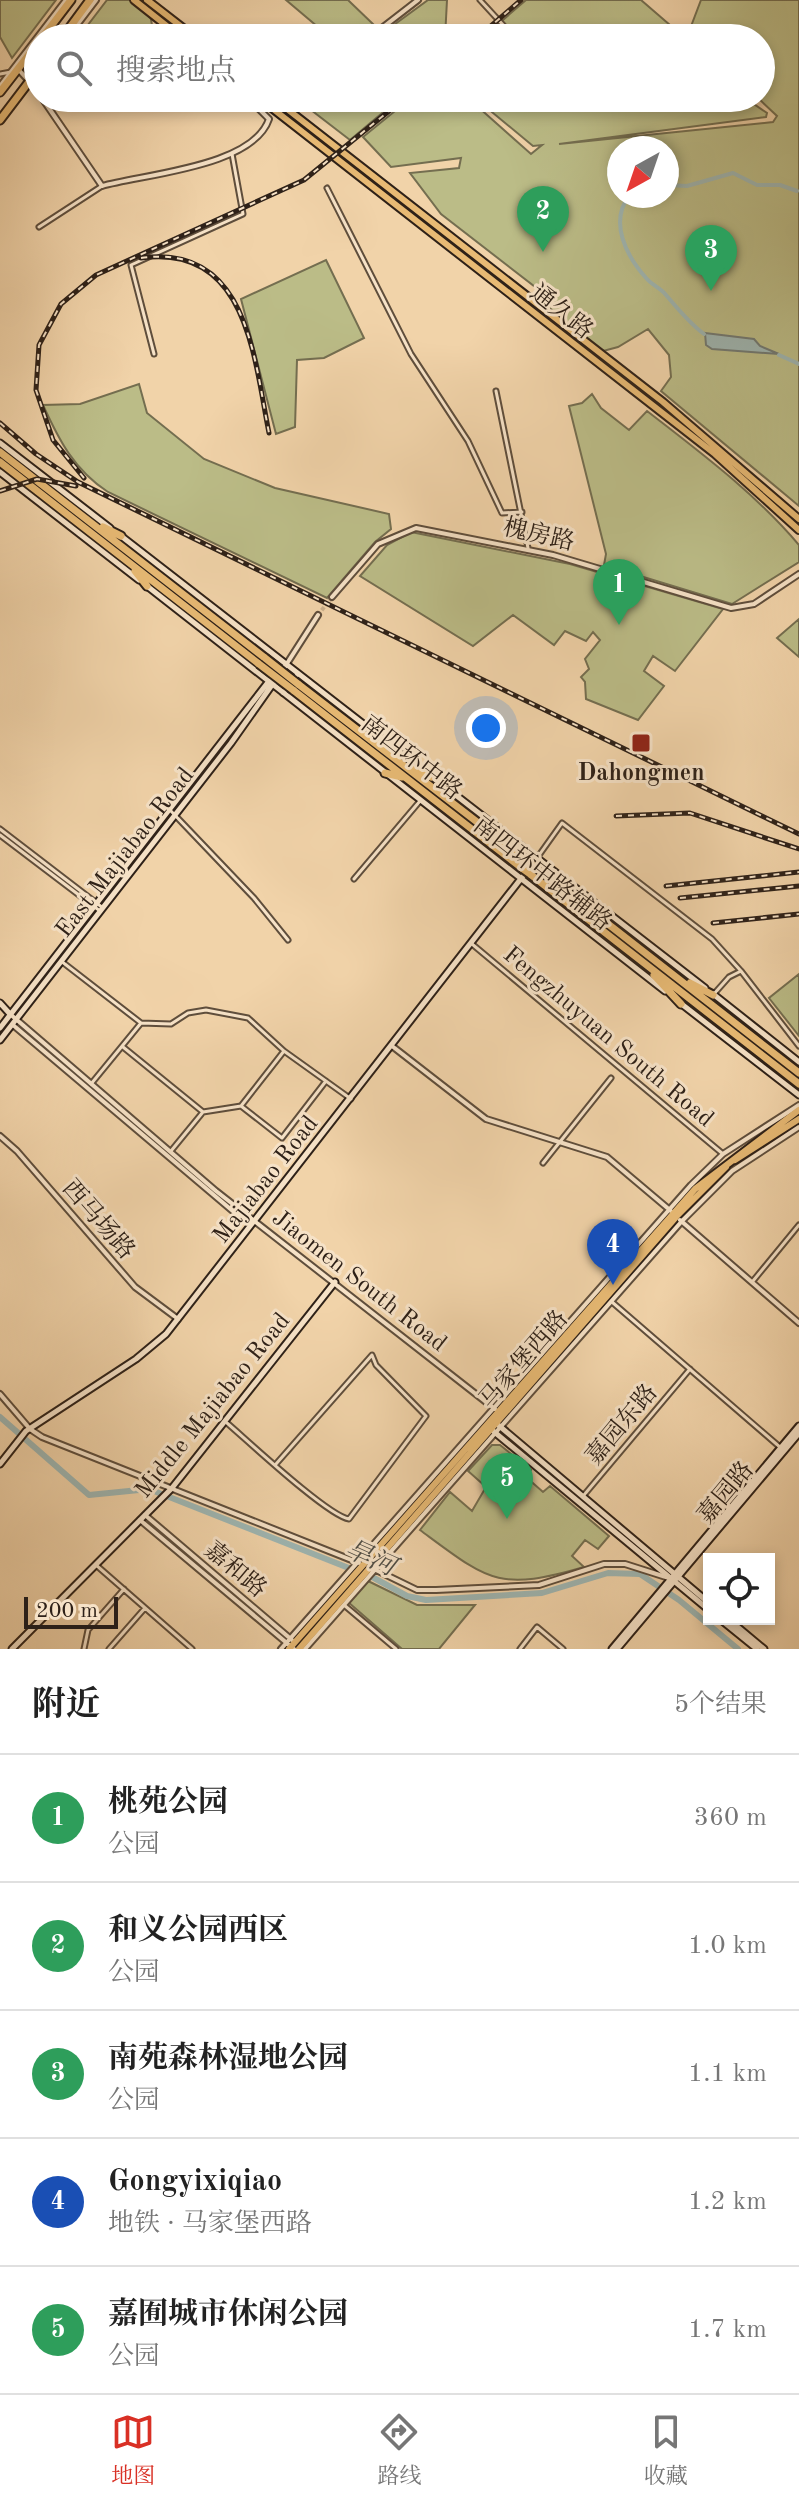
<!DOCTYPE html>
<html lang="zh">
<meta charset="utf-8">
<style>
body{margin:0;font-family:"Old Standard TT","Noto Serif SC",serif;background:#f6f6f6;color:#222}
.controls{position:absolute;right:24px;bottom:24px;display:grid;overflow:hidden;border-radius:0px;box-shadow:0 4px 12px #0003}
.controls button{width:72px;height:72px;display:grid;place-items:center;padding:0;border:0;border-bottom:2px solid #e0e0e0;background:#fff;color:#222;font:40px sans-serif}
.compass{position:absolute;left:607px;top:136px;width:72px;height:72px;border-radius:50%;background:#fff;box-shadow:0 4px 12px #0003;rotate:220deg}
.scale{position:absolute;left:24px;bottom:20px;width:94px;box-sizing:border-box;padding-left:8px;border:4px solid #2e2118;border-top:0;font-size:22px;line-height:28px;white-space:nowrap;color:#2e2118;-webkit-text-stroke:6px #f6e2c7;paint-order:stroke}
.you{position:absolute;left:486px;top:728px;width:28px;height:28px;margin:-20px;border:6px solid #fff;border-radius:50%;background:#1a73e8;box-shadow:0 0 0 12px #1a73e833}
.badge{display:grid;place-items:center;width:52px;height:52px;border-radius:50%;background:#d93025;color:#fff;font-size:26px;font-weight:700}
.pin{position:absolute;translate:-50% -66px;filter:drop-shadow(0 2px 4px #0008)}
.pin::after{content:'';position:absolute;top:42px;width:28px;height:24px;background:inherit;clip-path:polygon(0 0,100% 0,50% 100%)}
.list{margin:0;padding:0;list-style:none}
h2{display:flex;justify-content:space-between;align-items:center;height:104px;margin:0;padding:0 32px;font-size:34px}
h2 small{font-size:26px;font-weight:400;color:#767676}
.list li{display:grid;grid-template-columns:52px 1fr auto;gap:24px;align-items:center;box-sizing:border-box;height:128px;padding:0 32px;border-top:2px solid #e0e0e0}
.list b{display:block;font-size:30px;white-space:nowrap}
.list p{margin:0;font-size:26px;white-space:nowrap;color:#767676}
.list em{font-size:26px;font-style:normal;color:#767676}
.icon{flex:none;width:44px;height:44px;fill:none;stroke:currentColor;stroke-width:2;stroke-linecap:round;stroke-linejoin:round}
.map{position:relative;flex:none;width:799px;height:1649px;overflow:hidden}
.search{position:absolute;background:#fff;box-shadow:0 4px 12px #0003;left:24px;right:24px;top:24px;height:88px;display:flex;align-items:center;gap:20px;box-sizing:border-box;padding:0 28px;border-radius:44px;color:#767676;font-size:30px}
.sheet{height:744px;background:#fff}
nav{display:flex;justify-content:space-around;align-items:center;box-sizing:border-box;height:112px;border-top:2px solid #e0e0e0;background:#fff;font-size:22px;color:#767676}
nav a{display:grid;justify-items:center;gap:4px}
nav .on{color:#d93025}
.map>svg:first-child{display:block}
</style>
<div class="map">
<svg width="799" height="1649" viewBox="0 0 799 1649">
<rect width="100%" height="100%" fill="#f1d3a9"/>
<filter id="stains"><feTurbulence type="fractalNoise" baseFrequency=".0025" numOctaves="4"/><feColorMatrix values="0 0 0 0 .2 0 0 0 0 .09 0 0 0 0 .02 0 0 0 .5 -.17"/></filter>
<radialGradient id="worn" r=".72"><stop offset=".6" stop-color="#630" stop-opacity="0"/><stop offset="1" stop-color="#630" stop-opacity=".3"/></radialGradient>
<path fill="#bbbc87" stroke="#746e50" stroke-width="2" fill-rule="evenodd" d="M0,0H56L12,58L0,37Z
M107,0H132L150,14L152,25L167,38H78Z
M286,0H348L374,25L360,38H331Z
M428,0H447L445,38H376Z
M526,0H641L685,38H482Z
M701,0H799V506L661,391L671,377L669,355L648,329L618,347L592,354L528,304L539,290L441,214L410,173L459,168L461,158L391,167L363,137L411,98H468L531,154L542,145L533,146L475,98H745L767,113L766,117L559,144L773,122L777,116L758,98H761V38H698L690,29ZM619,148H667V196H619Z
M309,98H400L350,140L302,103Z
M326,260L364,338L324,358L297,360L295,427L276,434L241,299Z
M139,384L147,413L204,459L275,488L389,514L391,529L375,542L327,598L108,492C74,470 59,440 43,405L80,404Z
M592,394L601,408L629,430L647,411C701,453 755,493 799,545V562L732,604L604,565L606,554L569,406L582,403Z
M411,532L570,564L723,609L675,671L653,656L644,671L664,686L638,720L586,699L585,682L581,677L589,669L585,659L600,640L593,632L586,641L565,631L554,645L513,615L473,646L360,576L387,545Z
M799,619V657L777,638Z
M799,974V1036L769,998Z
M492,1445H500L531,1470L526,1477L543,1492L550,1486L609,1536L598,1549L585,1540L572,1556L584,1567C498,1592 489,1581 420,1530L450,1492L472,1511L486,1487L468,1471Z
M368,1581L417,1605H475L439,1649H402L348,1602Z"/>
<path fill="#9eb6b2" stroke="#717a74" stroke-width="2" d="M705,333L754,339L760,346L779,354L712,349L706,345Z"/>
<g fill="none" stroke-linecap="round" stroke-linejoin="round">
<path stroke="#9eb6b2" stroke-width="4" d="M667,185L687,186L733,173L757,185H780L797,191
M629,196C609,222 626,256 647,279C652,285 661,288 666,295C678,309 689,323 704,334
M779,355L799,364"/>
<path stroke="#9eb6b2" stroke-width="6" d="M0,1417L89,1495L149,1489L374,1578L407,1596L426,1600L542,1593L608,1573L640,1574L679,1600L738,1649"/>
<path stroke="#caaf8c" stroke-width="4" stroke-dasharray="4 2" stroke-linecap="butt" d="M318,615L332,597"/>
<g stroke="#5f4e3c" stroke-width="7">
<path id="minor" d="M480,0L515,38
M0,74L11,72
M327,188L411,354L468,441L502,513L522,512
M39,227L102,186
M154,354L131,265L243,214L232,154
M496,391L528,548
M170,810L254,898L288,940
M0,829L103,908
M0,835L100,911
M537,858L562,823L712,939L741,971
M354,879L420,801
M472,944L723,1154
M61,961L141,1023L171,1024L188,1013L206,1010L248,1018L284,1051L351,1099
M713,995L729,977L741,971L799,1046
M123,1047L203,1112
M91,1084L141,1023
M241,1106L284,1051
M171,1151L203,1112L241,1106L282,1138L326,1081
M543,1163L611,1078
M753,1281L799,1225
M612,1302L781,1448
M227,1423C248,1441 328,1516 349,1519L426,1416L376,1365L372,1355L276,1464
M584,1495L690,1369
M96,1565L192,1649
M344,1605L396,1649
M84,1649L88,1630L124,1589
M109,1649L145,1608
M520,1649L537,1627L563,1649"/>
</g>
<g stroke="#5f4e3c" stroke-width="8">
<path id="tertiary" d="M67,38L96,0
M369,38L418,0
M18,69L38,91
M0,86L66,0
M42,98L102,186C144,174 253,167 269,119L248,98
M332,597L378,544L416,528L553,555L731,608L754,604L799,574
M286,665L318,615
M283,693L298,674
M10,1014L216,1191L495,1409
M13,1025L241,1218L253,1220
M392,1046L486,1119L607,1157L671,1211
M0,1136L17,1151L135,1287L178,1319
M680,1220L799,1323
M0,1394L30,1429L42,1437L359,1563
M145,1515L292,1640
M140,1520L294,1649
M376,1570L417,1590H436L539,1585L604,1564H625L669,1578
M281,1649L691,1185L723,1154L799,1105
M305,1649L682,1221L732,1171L799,1127"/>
</g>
<g stroke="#2e2118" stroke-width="9">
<path id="secondary" d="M0,443L110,528
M0,472L139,580
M121,536L420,768
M147,586L665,991
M431,776L705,988
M713,994L799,1062
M679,1002L799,1095
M0,1003L10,1014
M0,1028L269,681L283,668
M0,1040L231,743L286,665
M497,1424L709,1603
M492,1430L709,1610
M0,1464L26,1431L136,1359L166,1334L537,858
M720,1619L757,1649
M728,1619L764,1649
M12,1649L172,1488L335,1282
M612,1649L799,1426
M617,1649L799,1433"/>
</g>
<g stroke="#2e2118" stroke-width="10">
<path id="primary" d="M134,0L182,38
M147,0L196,38
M259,98L715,454L799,530
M273,98L663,402L799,519
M735,1160L799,1119
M289,1649L695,1189L799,1110
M299,1649L677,1216L726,1167"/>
</g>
<g stroke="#2e2118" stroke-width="11">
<path id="trunk" d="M42,38L71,0
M62,38L90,0
M0,92L38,43
M0,120L38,70
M0,452L265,658
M0,462L259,664
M103,527L121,536
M135,571L147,586
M298,684L529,862
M293,690L523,869
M412,767L431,777
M385,773L402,777
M535,867L799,1073
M530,874L799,1084
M654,975L681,1004
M690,983L713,995"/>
</g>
<use href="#minor" stroke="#f6e2c7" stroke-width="3"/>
<use href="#tertiary" stroke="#f6e2c7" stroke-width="4"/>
<use href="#secondary" stroke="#f6e2c7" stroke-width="5"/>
<use href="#primary" stroke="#e8ba74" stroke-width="6"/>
<use href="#trunk" stroke="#e8ba74" stroke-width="7"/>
<g stroke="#2e2118" stroke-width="5">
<path id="rail" d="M477,38L521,0
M141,258C248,243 254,359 269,433
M0,423L36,454L78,482L799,834
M84,478L53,440L36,390L39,345L61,304L96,275L304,180L405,98
M0,491L37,479L76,486
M616,816L690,813L799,849
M666,886L799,872
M680,898L799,886
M713,923L799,914"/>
</g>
<use href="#rail" stroke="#f6e2c7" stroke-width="2" stroke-dasharray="6" stroke-linecap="butt"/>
<g stroke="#2e2118" stroke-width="11" stroke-linecap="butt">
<path id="trunk-bridge" d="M265,658L298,684
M259,664L293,690
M529,862L535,867
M523,869L530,874"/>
</g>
<use href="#trunk-bridge" stroke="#e8ba74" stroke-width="7"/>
</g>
<rect fill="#8f2418" stroke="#f6e2c7" stroke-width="3" x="631" y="733" width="20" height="20" rx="4"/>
<g text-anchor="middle" stroke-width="6" stroke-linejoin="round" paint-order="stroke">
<g font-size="24" fill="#2e2118" stroke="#f6e2c7">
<text transform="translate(562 311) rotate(38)" y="8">通久路</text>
<text transform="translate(539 534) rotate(13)" y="8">槐房路</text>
<text transform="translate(412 757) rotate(38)" y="8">南四环中路</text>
<text transform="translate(124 852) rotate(-52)" y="8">East Majiabao Road</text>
<text transform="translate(543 873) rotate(38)" y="8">南四环中路辅路</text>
<text transform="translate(609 1036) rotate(40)" y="8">Fengzhuyuan South Road</text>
<text transform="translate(265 1179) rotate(-52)" y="8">Majiabao Road</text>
<text transform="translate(99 1219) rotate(49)" y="8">西马场路</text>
<text transform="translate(360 1280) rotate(38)" y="8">Jiaomen South Road</text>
<text transform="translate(523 1359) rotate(-49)" y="8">马家堡西路</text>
<text transform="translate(212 1405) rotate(-51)" y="8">Middle Majiabao Road</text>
<text transform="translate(621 1424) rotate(-50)" y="8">嘉园东路</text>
<text transform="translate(725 1492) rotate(-50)" y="8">嘉园路</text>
<text transform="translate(236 1569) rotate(40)" y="8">嘉和路</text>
</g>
<g font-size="24" font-weight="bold" fill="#2e2118" stroke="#f6e2c7">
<text x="641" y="780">Dahongmen</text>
</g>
<g font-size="26" font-style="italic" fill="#504e46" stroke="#f6e2c7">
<text transform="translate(371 1557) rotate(24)" y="9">旱河</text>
</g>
</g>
<rect width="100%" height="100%" filter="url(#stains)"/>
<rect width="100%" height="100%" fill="url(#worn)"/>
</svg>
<div class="controls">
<button><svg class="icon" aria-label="locate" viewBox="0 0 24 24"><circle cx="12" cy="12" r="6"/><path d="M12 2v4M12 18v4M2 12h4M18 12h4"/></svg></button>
</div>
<svg class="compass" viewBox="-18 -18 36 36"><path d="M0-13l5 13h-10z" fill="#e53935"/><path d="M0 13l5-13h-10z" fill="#767676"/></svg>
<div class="scale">200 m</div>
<div class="you"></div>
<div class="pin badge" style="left:619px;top:625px;background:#2e9e5b">1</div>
<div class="pin badge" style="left:543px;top:252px;background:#2e9e5b">2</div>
<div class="pin badge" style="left:711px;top:291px;background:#2e9e5b">3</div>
<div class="pin badge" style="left:613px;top:1285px;background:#1a4fb4">4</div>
<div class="pin badge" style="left:507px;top:1519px;background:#2e9e5b">5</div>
<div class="search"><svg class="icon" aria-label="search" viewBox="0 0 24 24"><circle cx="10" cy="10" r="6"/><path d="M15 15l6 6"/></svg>搜索地点</div>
</div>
<section class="sheet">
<h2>附近<small>5个结果</small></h2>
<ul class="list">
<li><span class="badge" style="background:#2e9e5b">1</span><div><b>桃苑公园</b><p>公园</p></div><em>360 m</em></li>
<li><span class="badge" style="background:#2e9e5b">2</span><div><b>和义公园西区</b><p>公园</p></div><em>1.0 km</em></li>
<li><span class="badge" style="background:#2e9e5b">3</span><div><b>南苑森林湿地公园</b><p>公园</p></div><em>1.1 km</em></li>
<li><span class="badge" style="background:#1a4fb4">4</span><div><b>Gongyixiqiao</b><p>地铁 · 马家堡西路</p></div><em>1.2 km</em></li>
<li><span class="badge" style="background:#2e9e5b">5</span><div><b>嘉囿城市休闲公园</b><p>公园</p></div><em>1.7 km</em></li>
</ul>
</section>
<nav>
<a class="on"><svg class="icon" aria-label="map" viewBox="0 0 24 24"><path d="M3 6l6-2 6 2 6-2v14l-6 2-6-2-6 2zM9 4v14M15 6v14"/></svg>地图</a>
<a><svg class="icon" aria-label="directions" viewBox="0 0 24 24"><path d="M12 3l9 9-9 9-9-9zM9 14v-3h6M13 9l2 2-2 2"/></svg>路线</a>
<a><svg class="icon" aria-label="saved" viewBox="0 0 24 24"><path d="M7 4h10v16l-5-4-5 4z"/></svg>收藏</a>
</nav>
